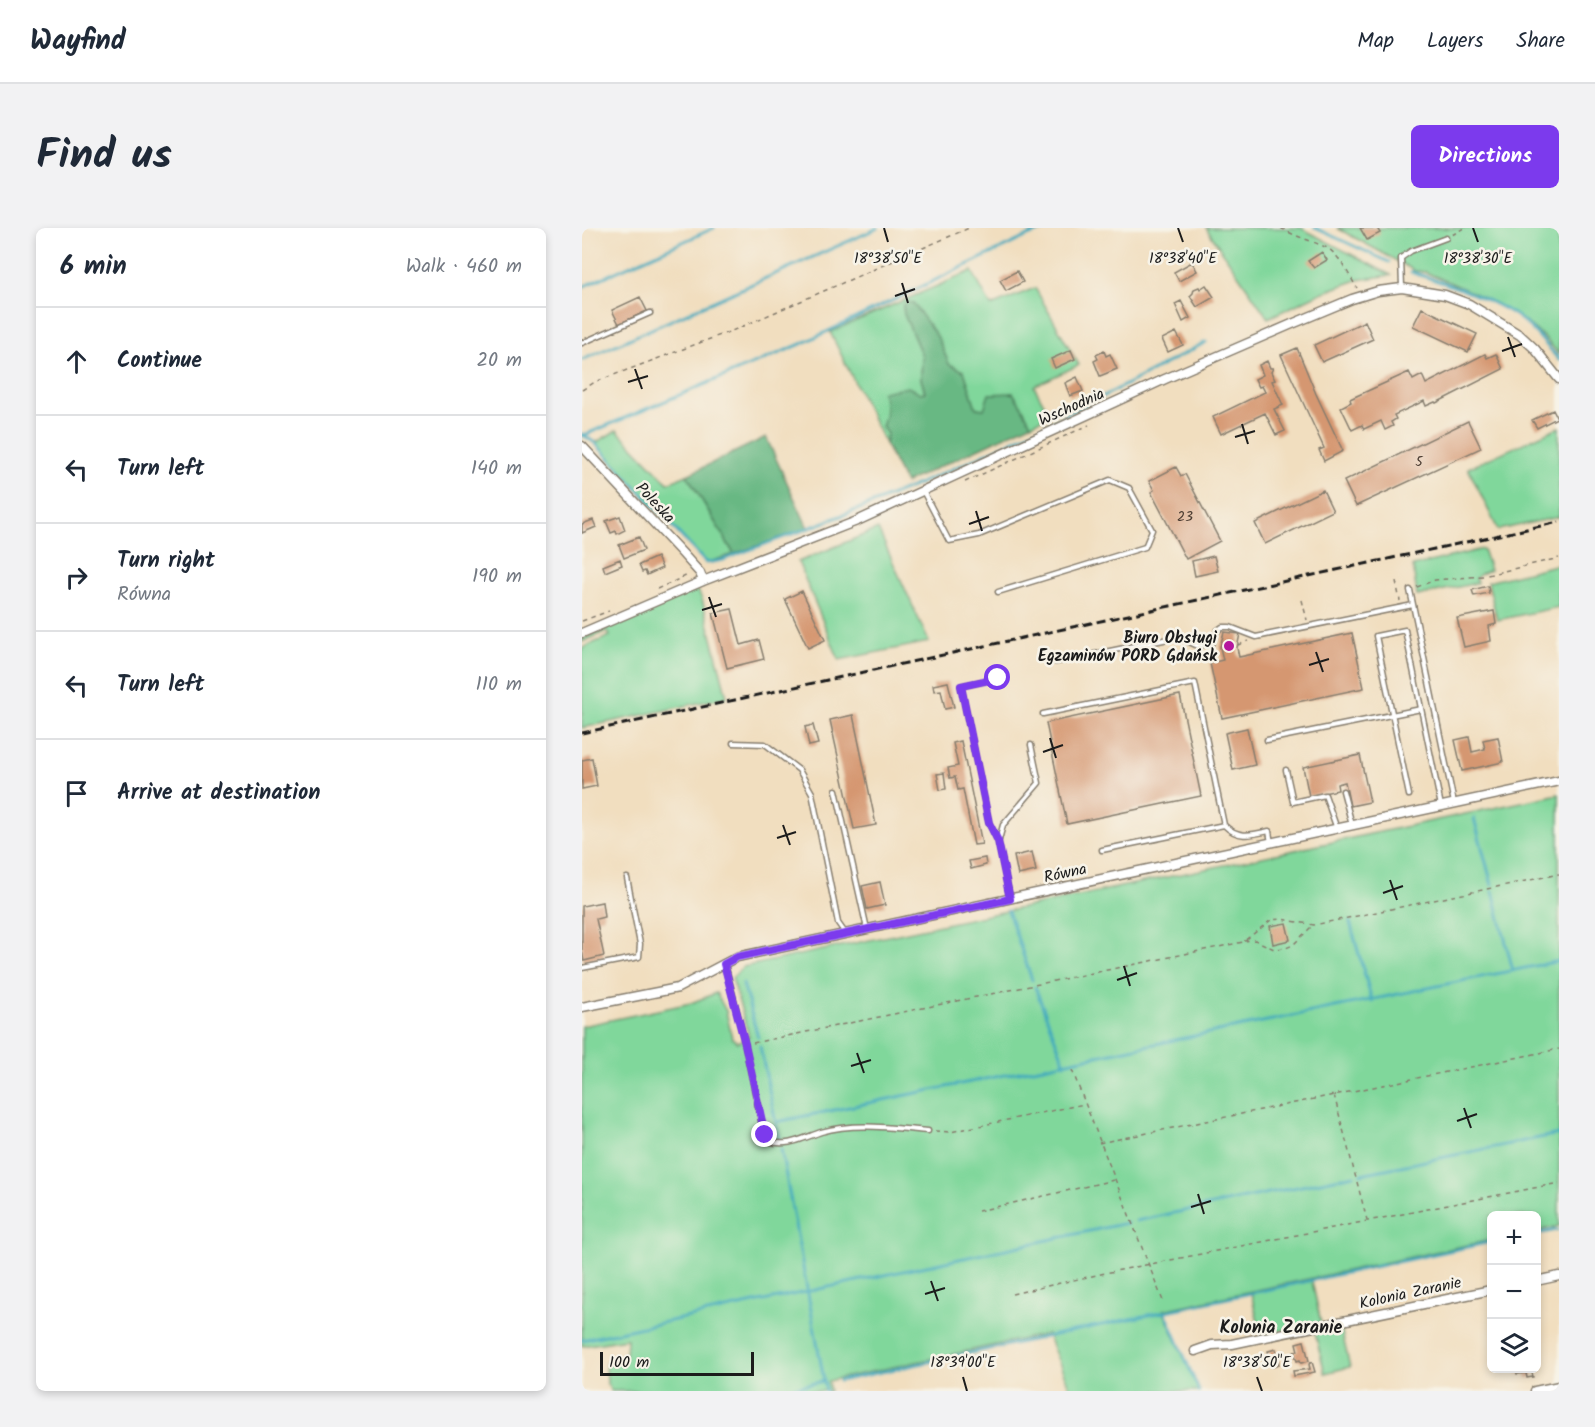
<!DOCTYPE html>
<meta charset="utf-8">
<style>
body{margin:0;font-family:Kalam,sans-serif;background:#f2f2f3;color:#1f2937}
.controls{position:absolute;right:18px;bottom:18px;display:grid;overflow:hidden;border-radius:9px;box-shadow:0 3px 9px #0003}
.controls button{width:54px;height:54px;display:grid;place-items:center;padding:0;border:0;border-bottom:2px solid #e0e1e3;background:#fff;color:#1f2937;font:30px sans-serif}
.scale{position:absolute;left:18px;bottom:15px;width:154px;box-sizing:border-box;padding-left:6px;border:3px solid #1c1c1c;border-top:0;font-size:16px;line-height:21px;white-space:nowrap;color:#1c1c1c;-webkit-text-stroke:4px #f7f3e8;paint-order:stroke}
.stop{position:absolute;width:18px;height:18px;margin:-14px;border:4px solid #7c3aed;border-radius:50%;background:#fff}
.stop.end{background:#7c3aed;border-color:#fff;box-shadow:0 2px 6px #0008}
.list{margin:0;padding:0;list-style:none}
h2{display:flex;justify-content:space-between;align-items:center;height:78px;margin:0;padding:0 24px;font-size:26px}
h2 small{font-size:20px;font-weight:400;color:#747a83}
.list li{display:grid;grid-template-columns:39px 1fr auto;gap:18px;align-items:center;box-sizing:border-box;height:108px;padding:0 24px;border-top:2px solid #e0e1e3}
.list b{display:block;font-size:22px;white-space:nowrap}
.list p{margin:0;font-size:20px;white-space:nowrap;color:#747a83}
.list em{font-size:20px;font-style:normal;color:#747a83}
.icon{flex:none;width:33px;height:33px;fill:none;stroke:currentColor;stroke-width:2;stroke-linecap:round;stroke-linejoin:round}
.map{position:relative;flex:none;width:977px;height:1163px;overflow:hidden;border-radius:9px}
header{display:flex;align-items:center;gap:36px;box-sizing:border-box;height:84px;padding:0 30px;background:#fff;border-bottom:2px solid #e0e1e3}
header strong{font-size:28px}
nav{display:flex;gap:33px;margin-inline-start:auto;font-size:21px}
.intro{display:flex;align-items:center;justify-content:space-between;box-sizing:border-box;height:144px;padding:0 36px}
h1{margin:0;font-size:42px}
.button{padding:15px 27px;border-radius:9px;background:#7c3aed;color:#fff;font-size:21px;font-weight:700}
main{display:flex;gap:36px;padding:0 36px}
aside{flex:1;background:#fff;border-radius:9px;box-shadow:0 3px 9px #0003}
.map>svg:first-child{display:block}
</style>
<header>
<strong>Wayfind</strong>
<nav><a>Map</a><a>Layers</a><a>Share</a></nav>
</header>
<div class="intro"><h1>Find us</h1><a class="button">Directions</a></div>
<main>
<aside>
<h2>6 min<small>Walk · 460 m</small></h2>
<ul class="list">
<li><svg class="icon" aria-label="ahead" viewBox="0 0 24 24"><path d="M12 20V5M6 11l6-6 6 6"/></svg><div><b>Continue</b></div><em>20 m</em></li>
<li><svg class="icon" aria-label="left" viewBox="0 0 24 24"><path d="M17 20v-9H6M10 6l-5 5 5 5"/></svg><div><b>Turn left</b></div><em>140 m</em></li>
<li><svg class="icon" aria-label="right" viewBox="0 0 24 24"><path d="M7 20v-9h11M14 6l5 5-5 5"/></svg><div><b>Turn right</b><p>Równa</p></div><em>190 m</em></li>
<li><svg class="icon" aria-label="left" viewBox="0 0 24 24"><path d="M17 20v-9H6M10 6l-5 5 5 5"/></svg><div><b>Turn left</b></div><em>110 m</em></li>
<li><svg class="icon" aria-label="arrive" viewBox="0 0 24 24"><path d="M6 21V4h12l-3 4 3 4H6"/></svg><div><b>Arrive at destination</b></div></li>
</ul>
</aside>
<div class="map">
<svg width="977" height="1163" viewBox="0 0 977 1163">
<rect width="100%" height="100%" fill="#f7f3e8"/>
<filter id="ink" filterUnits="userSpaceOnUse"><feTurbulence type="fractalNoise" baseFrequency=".0167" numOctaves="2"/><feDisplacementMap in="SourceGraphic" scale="12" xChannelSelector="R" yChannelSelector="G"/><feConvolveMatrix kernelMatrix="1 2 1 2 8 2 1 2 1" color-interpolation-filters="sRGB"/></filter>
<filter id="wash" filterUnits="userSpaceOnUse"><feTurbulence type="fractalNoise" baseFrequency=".008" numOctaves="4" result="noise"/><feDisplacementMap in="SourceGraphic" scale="24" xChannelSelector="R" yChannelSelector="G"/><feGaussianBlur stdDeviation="1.35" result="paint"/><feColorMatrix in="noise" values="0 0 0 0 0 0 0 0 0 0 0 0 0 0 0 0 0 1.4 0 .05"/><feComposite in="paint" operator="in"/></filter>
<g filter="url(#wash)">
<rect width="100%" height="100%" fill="#f1debf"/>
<path fill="#80d79b" stroke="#4e7a5c" stroke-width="1.5" d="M624,0H719L809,47L775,52L739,65L686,90Z
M755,0H977V127C944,83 892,65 843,44L833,43Z
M390,43L409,78L453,60L497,137L452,158L468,187L449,196L440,179L431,165L402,181L394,180L382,144L367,136L355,108L321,78L322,86L340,128L339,151L343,164L304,174V186L300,199L306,206L303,216L248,104Z
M977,199V289L916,302L886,240Z
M35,202L86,255L105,247L152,326L124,335L13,215Z
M296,301L347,414L257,432L216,334Z
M901,321L908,342L899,346L894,350L895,355L835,368L831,338Z
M977,336V379L915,392L906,354Z
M115,361L120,371L145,469L0,500V420L28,408L25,403L0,414V410Z
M977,566V998L955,1003L954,988H909V1012L581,1082L617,1163H489L465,1106L246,1153L248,1163H29L25,1156L24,1135L44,1127L45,1111L0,1118V798L109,775L134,765L144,783L150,810L156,814L167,808L150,750L161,739Z
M730,1053L739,1095L679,1107L669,1065Z
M758,1096L768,1139L743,1145L732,1101Z"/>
<path fill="#68b883" stroke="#426a50" stroke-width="1.5" d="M325,74L331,75L355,108L367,136L382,143L394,180L402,181L407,166L431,165L440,179L449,196L323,255L303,216L305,206L300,199C305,186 305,176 300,164L326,159L339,165L343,164L339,151L340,128L322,86L321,78Z
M184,209L226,300L152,326L105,247Z"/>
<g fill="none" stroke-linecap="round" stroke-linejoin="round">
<path stroke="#3da9bd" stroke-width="3" d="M733,0L807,34
M829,44C863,55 897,66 928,84C947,95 963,115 977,132
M0,59L132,0
M0,132L296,0
M0,206L13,215L124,335L141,332C190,313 240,296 289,276C404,229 516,173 624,114
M0,208L219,116L448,7L467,0
M892,590L910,657
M911,663L931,743
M426,683L450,752
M768,694L790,773
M161,756L176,809
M453,759L483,836
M178,818L197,910
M194,894L977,733
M199,921L244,1163
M779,946L977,906
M554,993L772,947
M954,1006L975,1002
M583,1083L617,1163
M0,1112L545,995
M257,1153L909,1014
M194,1163L242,1153"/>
</g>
<g id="blocks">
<path fill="#d59771" d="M778,0H795L798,5L785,12Z
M740,24L745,32L732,40L726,33Z
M610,34L615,43L597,53L592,44Z
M435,43L441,54L424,63L418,52Z
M624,57L632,69L615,79L608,68L611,65L612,61L617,59L618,61Z
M58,69L65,83L37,96L30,82Z
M599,73L608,90L601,94L593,76Z
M840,80L895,106L886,124L831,98Z
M783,93L791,111L740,134L732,117Z
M594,104L601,117L586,124L580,111Z
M715,120L734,166L761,223L742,233L737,222L742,220L699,127Z
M489,122L493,131L473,140L469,131Z
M522,123L524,128L528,126L535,141L518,148L512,133L516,131L514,127Z
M903,126L905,130L914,126L921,141L854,175L853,174L844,178L842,173L812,187L814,191L809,194L811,198L803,202L799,193L782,201L780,197L770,202L759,179L769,174L768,171L827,144L831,152L840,147L844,156Z
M685,133L688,140H691L689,144L693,152L690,153L701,177L692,181L703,203L694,207L683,185L639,206L631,189L683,164L680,158L677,159L673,151L681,147L677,137Z
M495,149L501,163L488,168L483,155Z
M971,182L975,190L955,200L950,192Z
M886,193L899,220L774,278L762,253Z
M594,239L599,248L603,246L638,313L604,331L569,264L572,262L567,253Z
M741,262L751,283L683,316L673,295Z
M38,288L43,302L35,306L34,303L29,305L24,293Z
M11,292L14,299L0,305V296Z
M57,309L62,322L42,330L37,317Z
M632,328L636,343L613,348L610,333Z
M75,329L80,340L65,347L63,343L60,344L57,337Z
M38,331L40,337L23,344L21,338Z
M906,358L907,365L892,368L890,362Z
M220,363L243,412L226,420L203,371Z
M150,381L159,417L177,412L182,431L145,440L131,385Z
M912,383L914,396L907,398L909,413L882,419L875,390Z
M642,404L658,406L655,420L657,429L770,405L782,460L640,490L628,435L641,432L638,419Z
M366,454L372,479L363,481L359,462L352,463L351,457Z
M598,467L619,568L485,596L464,495Z
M271,487L294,597L272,601L248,492Z
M231,497L236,516L227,518L223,499Z
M665,500L673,537L651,542L643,505Z
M887,509L890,524L903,521L901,512L916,509L921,534L880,543L873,512Z
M379,513L400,616L392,617L381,561L376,562L373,549L368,550L366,540L376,538L371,515Z
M778,527L788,574L768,578L763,554L755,556L756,562L727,568L721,539Z
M10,530L15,558L0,561V532Z
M362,545L364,561L358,562L355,546Z
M450,624L454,643L436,647L432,628Z
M403,630L404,637L389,641L387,633Z
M298,654L303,677L285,681L280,658Z
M20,674L22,689L14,691L22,728L2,733L0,723V678Z
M704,695L708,712L691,716L688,698Z
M722,1113L727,1133L719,1135L718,1132L715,1133L712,1124L716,1123L714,1115Z
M694,1121L697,1137L690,1139L686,1123Z
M730,1134L733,1144L712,1148L711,1143L728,1141L727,1136Z
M934,1140H949L951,1149L945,1150L944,1145L935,1146Z"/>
</g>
</g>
<g filter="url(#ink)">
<use href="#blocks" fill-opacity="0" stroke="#867d6e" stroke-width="1.5"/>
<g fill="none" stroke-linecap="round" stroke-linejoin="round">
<g stroke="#867d6e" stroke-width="7">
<path id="lane" d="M820,59L819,30L829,23L864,10
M0,115L68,85
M341,263L367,313L397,307L528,252L547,260L570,302L563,319L416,364
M828,362L872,575
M474,434L596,409L616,418L630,415L635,403L640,399H648L674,409L831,377
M416,450L379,458L407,595L416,613L428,670
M461,486L613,455L642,597C656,611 669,607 687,603L689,615
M685,512L839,481
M151,515L183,516L217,542L230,565L256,695L263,705
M704,542L711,574L743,567L755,601
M254,562L285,701
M761,563L770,597
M827,567L794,408L823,402L859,578
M417,612L421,597L457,555L449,517
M520,622L642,597
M143,736L163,816L182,907L186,913C205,920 221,910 239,904C273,894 311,900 346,903
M0,740L57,729L58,716L45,650"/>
</g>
<g stroke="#867d6e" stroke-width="11">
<path id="street" d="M0,218L100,325L118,345L121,353
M0,405L121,353L275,293L583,151L710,96L770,71L796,63L820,60L863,67L887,76L938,107L953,121L977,151
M0,779L96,760L155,729L977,553
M954,1053L977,1048
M613,1123L630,1117L650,1116L909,1062
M953,1163L977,1158"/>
</g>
<path stroke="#867d6e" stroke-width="1.5" stroke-dasharray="4.5 4.5" stroke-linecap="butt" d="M699,0C713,9 735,14 747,21C759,30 767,47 775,60
M870,7L882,0
M0,162L13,154L152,102L387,0
M383,254L507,197
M814,353L818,373
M835,359L853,352L901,348L977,330
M75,361L106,347
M720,372L725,392
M0,393L27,383
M656,417L666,413
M662,713L673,712L692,721L704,720L711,717L730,698
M171,815L661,714L689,692L699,691L732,697L977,646
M490,842L581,1073
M752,867L785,992
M353,903L368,904L502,876
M517,915L977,821
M396,983L532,952
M430,1066L523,1045L977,955"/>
<use href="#lane" stroke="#fff" stroke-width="4"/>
<use href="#street" stroke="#fff" stroke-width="8"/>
<path stroke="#1c1c1c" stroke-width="3" stroke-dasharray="9 4.5" stroke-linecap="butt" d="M0,505L977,294"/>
</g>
</g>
<g fill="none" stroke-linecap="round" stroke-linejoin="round" filter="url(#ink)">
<path stroke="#7c3aed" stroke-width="8" d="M183,907L163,816L142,736L155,729L428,671L416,613L407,595L379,458L416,450"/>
</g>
<path fill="none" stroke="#1c1c1c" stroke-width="2" d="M302,0L306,14M596,0L601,14M891,0L896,14M320,55L326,75M313,68L333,61M926,109L933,129M920,123L940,116M53,141L60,161M46,154L66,148M660,196L666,216M653,209L673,203M394,283L400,303M387,296L407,289M127,369L134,389M120,382L140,376M734,424L741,444M727,437L747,431M468,510L474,530M461,524L481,517M201,597L208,617M195,610L214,604M808,652L815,672M801,665L821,658M542,738L548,758M535,752L555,745M275,825L282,845M269,838L289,832M882,880L889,900M875,893L895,886M616,966L622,986M609,979L629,973M349,1053L356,1073M343,1066L363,1060M381,1149L385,1163M675,1149L680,1163"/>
<circle fill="#b5179e" stroke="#f7f3e8" stroke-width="2" cx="647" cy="418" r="6"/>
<g text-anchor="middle" stroke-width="5" stroke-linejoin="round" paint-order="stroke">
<g font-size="14" fill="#4a3b31">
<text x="837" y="238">5</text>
<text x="603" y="293">23</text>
</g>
<g font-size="16" fill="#1c1c1c" stroke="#f7f3e8">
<text transform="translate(489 178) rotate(-24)" y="6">Wschodnia</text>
<text transform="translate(74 274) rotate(47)" y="6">Poleska</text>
<text transform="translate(483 644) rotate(-12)" y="6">Równa</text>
<text transform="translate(828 1064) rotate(-12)" y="6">Kolonia Zaranie</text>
</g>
<g font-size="16" font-weight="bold" fill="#1c1c1c" stroke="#f7f3e8" text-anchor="end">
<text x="635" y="415">Biuro Obsługi<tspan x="635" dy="18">Egzaminów PORD Gdańsk</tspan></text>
</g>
<g font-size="18" font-weight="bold" fill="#1c1c1c" stroke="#f7f3e8">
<text x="699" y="1105">Kolonia Zaranie</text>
</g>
</g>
<g font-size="15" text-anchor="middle" fill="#1c1c1c" stroke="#f7f3e8" stroke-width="5" stroke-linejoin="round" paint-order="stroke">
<text x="306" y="35">18°38'50"E</text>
<text x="601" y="35">18°38'40"E</text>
<text x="896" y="35">18°38'30"E</text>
<text x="381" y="1139">18°39'00"E</text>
<text x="675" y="1139">18°38'50"E</text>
</g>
</svg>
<div class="controls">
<button>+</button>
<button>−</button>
<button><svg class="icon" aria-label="layers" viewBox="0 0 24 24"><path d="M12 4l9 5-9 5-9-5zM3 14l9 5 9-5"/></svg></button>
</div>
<div class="scale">100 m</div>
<div class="stop" style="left:416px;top:450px"></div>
<div class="stop end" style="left:183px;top:907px"></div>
</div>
</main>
